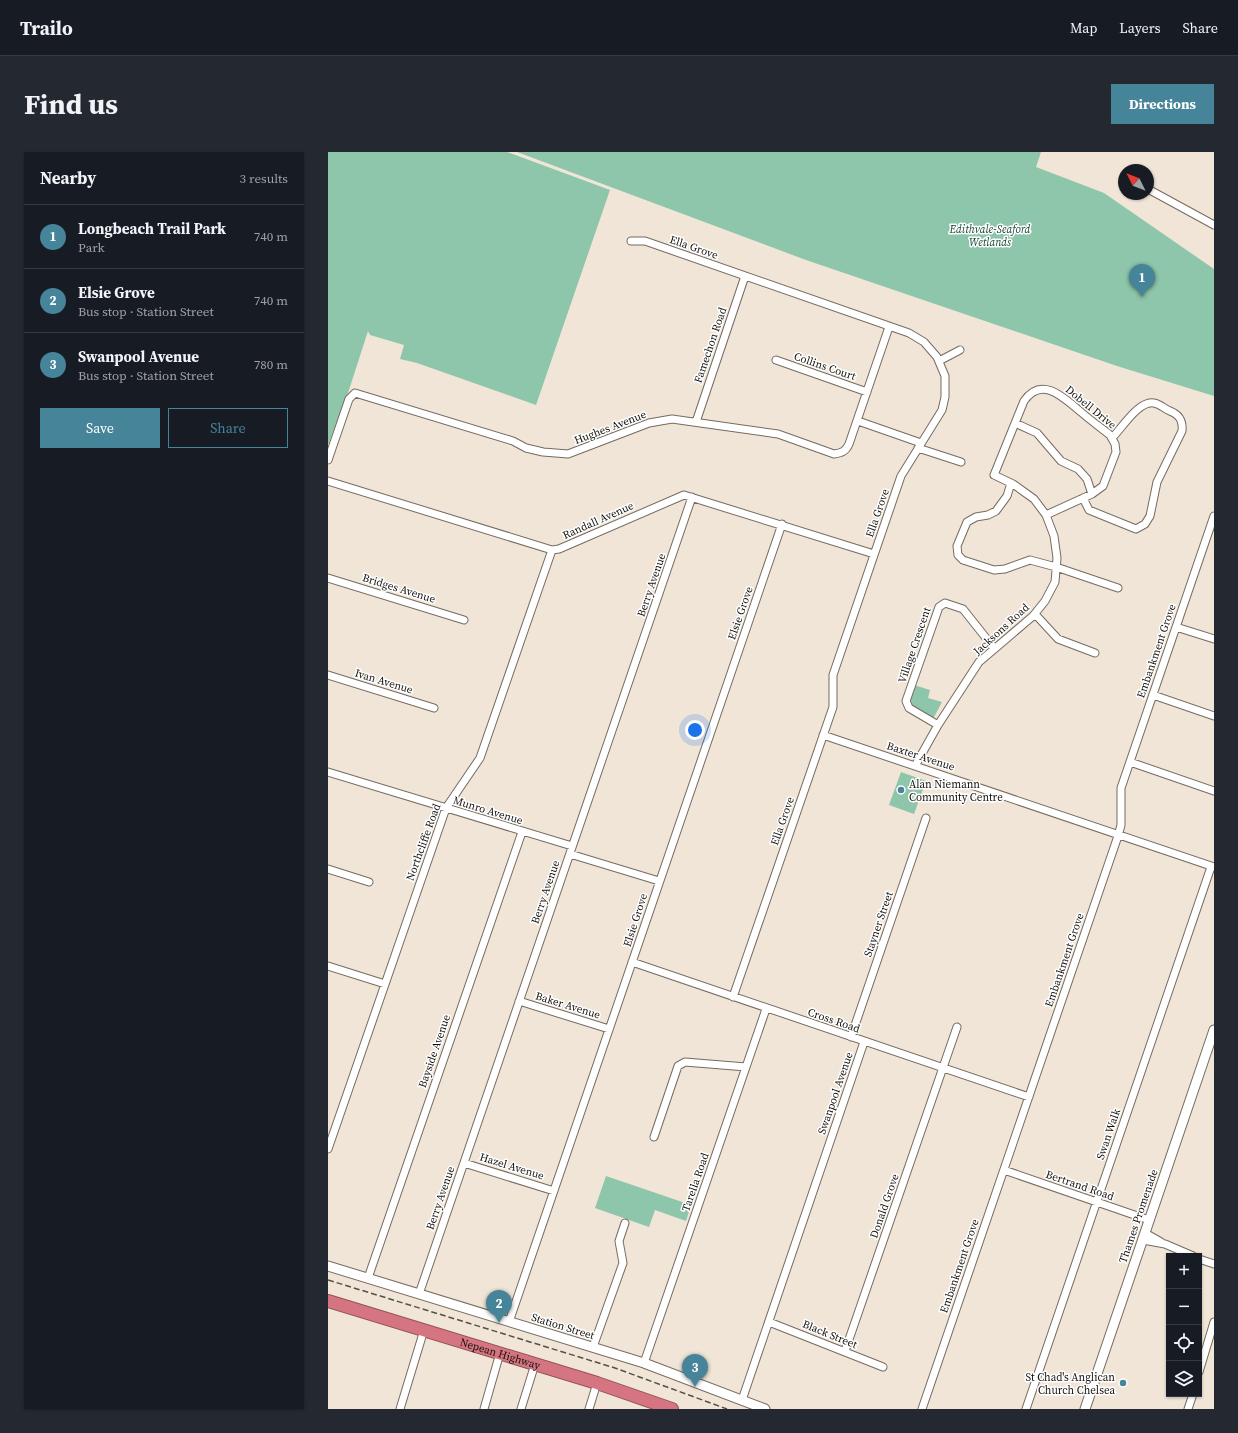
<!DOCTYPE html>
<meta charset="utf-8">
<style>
body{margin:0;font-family:"Source Serif 4",serif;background:#242831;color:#f1f3f6}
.controls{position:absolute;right:12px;bottom:12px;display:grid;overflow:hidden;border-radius:0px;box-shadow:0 1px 3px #0004}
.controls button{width:36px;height:36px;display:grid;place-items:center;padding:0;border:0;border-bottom:1px solid #363941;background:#171b24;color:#f1f3f6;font:20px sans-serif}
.compass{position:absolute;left:790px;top:12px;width:36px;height:36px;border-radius:50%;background:#171b24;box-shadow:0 1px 3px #0004;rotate:312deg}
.you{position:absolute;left:367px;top:578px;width:14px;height:14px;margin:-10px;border:3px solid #fff;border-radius:50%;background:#1a73e8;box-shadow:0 0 0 6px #1a73e833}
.badge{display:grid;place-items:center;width:26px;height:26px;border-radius:50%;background:#458499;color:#fff;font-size:13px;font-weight:700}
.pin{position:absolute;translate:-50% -33px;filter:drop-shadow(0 1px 2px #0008)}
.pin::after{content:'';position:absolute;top:21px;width:14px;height:12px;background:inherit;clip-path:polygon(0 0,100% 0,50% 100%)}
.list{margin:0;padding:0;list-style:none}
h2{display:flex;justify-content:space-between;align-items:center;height:52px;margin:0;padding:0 16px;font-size:17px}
h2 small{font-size:13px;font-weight:400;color:#9ea1a6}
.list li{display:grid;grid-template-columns:26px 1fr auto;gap:12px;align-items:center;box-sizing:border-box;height:64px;padding:0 16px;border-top:1px solid #363941}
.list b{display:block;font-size:15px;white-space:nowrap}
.list p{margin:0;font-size:13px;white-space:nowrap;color:#9ea1a6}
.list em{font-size:13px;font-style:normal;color:#9ea1a6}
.actions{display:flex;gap:8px;padding:12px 16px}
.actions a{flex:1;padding:9px 0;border:1px solid #458499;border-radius:0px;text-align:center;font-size:14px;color:#458499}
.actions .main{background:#458499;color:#fff}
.icon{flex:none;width:22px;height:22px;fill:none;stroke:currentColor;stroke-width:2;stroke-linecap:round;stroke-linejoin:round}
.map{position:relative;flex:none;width:886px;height:1257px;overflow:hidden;border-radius:0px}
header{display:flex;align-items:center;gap:24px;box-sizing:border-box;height:56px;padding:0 20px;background:#171b24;border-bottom:1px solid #363941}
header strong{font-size:19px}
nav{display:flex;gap:22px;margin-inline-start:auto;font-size:14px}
.intro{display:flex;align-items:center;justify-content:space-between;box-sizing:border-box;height:96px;padding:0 24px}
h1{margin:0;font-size:28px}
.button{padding:10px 18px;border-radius:0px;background:#458499;color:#fff;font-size:14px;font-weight:700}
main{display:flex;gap:24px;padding:0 24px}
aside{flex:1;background:#171b24;border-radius:0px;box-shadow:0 1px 3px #0004}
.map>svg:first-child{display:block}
</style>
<header>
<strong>Trailo</strong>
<nav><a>Map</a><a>Layers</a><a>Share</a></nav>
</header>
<div class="intro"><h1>Find us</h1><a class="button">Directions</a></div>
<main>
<aside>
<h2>Nearby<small>3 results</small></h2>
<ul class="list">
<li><span class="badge">1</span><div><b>Longbeach Trail Park</b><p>Park</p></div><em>740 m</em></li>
<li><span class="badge">2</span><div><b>Elsie Grove</b><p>Bus stop · Station Street</p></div><em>740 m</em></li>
<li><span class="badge">3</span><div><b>Swanpool Avenue</b><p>Bus stop · Station Street</p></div><em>780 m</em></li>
</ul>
<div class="actions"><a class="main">Save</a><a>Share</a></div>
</aside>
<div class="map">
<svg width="886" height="1257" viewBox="0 0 886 1257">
<rect width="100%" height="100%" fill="#f0e5d7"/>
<path fill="#8dc6aa" d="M0,0H179L282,38L208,253L89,211L72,207L76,193L42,183L40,179L20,241L0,293Z
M189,0H713L708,15L776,41L886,117V244L789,214L478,108Z
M586,533L602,538L600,546L614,550L605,567L584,554L582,545Z
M573,620L598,629L586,662L561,653Z
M278,1024L363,1053L358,1069L327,1058L321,1075L267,1056Z"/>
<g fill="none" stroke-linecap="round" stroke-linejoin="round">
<g stroke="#756b5f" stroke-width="9">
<path id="street" d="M820,37L886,73
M303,89H317L581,181L596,190L609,205L617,224V245L614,258L573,324L505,523V555L405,845
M448,208L539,240
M611,209L632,198
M530,269L593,291
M368,270L417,124
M687,271L709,281L733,309L750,317L759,327L764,342
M590,296L633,310
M0,308L21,247L27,241L185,289L198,296L215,300L240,302L321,271L344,267L450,282L506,302C514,301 518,299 521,292L561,175
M0,329L224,398L231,397L356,343L546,402
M683,331L679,344L668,359L660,363L648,365L639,370L629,394L630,403L635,408L666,418L677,417L702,408L728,415L790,436
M755,346L761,358L808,377L817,372L822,364L829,330L854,279C855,269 852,263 842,259C837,257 832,252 826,251C811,248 794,276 784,286
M0,426L136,468
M707,462L730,487L767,501
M848,475L886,487
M0,523L106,556
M825,543L886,564
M610,573L581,556L578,549L611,455L617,451L635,457L666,496
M495,583L886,715
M802,610L886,639
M587,614L610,573L651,510L705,464L717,449L727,430L729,406L726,384L718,363L706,347L685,332L666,323L696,249C714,223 736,246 753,260C762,268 772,275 782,283L787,292L788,300L775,334L764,342L718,363
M0,620L244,694
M242,702L331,729
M0,717L41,730
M304,810L701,945
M0,814L57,832
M191,849L281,877
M523,885L598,666
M326,985L350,914L357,910L418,915
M0,997L118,656L152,606L224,398
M136,1011L226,1039
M676,1018L821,1068
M817,1081L833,1090
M815,1088L837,1092L865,1104
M871,1107L886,1112
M40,1126L194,680
M91,1142L364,345
M181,1170L454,372
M441,1170L555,1215
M265,1195L295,1111L291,1089L297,1071
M517,1199L629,875
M316,1211L438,857
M871,1220L886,1170
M414,1248L536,890
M72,1257L96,1178
M156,1257L172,1201
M193,1257L207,1212
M261,1257L269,1231
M594,1257L790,684L793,673V636L886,364
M698,1257L883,715
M860,1257L865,1242"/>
</g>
<g stroke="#756b5f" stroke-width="11">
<path id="secondary" d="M0,1114L316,1211L437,1257
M757,1257L886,878"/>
</g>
<g stroke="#925259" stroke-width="14">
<g id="highway">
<path id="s1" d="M0,1149L269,1231L344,1257"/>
</g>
</g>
<use href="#street" stroke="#fff" stroke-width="7"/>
<use href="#secondary" stroke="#fff" stroke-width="9"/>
<use href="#highway" stroke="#d57582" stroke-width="12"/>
<path stroke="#565049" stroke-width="1.5" stroke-dasharray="6 3" stroke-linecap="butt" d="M0,1128L287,1216L399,1257"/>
</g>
<g fill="#458499" stroke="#fff" stroke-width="1.5">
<circle cx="573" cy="638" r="4"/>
<circle cx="795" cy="1231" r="4"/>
</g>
<g text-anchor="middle" stroke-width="3" stroke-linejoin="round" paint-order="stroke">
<g font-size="11" font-style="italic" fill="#144532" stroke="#fff">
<text x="662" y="81">Edithvale-Seaford<tspan x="662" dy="13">Wetlands</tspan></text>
</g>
<g font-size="11" fill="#15110d" stroke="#fff">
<text transform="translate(366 95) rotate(19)" y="4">Ella Grove</text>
<text transform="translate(382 193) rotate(-71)" y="4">Famechon Road</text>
<text transform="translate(497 214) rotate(19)" y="4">Collins Court</text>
<text transform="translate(763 255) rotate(39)" y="4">Dobell Drive</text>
<text transform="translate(282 275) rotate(-21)" y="4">Hughes Avenue</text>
<text transform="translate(549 361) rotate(-71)" y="4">Ella Grove</text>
<text transform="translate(270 368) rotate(-24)" y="4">Randall Avenue</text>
<text transform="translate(323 433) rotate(-71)" y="4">Berry Avenue</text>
<text transform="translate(71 436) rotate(17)" y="4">Bridges Avenue</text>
<text transform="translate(412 461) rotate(-71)" y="4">Elsie Grove</text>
<text transform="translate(673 477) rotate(-42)" y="4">Jacksons Road</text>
<text transform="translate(586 493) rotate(-71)" y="4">Village Crescent</text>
<text transform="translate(828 499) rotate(-71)" y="4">Embankment Grove</text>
<text transform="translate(56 529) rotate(17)" y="4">Ivan Avenue</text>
<text transform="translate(593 604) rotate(18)" y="4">Baxter Avenue</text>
<text transform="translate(160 658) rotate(17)" y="4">Munro Avenue</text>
<text transform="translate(454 669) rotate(-71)" y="4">Ella Grove</text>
<text transform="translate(95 690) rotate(-70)" y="4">Northcliffe Road</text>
<text transform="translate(217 740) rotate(-71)" y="4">Berry Avenue</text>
<text transform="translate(307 768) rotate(-72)" y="4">Elsie Grove</text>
<text transform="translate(550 772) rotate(-71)" y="4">Stayner Street</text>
<text transform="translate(736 808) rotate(-71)" y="4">Embankment Grove</text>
<text transform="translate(240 853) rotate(17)" y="4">Baker Avenue</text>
<text transform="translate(506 868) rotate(19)" y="4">Cross Road</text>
<text transform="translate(106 899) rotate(-71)" y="4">Bayside Avenue</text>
<text transform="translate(507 941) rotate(-71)" y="4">Swanpool Avenue</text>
<text transform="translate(780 982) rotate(-71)" y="4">Swan Walk</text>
<text transform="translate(184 1014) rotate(17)" y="4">Hazel Avenue</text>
<text transform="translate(367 1030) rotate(-71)" y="4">Tarella Road</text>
<text transform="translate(752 1033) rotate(19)" y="4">Bertrand Road</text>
<text transform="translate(112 1046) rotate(-71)" y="4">Berry Avenue</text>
<text transform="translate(556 1054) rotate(-71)" y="4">Donald Grove</text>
<text transform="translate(810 1064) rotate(-71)" y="4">Thames Promenade</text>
<text transform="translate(631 1114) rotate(-71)" y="4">Embankment Grove</text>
<text transform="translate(235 1174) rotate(17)" y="4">Station Street</text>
<text transform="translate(502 1182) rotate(22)" y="4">Black Street</text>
<text dy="4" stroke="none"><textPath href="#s1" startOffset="180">Nepean Highway</textPath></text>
</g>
<g font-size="11" fill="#15110d" stroke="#fff" text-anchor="start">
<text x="581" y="636">Alan Niemann<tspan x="581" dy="13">Community Centre</tspan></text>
<text x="787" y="1229" text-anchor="end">St Chad's Anglican<tspan x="787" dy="13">Church Chelsea</tspan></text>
</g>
</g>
</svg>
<div class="controls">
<button>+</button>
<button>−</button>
<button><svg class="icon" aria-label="locate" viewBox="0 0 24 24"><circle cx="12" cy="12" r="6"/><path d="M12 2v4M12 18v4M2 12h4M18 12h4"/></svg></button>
<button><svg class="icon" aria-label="layers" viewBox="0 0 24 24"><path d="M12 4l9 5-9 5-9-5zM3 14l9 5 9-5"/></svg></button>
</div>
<svg class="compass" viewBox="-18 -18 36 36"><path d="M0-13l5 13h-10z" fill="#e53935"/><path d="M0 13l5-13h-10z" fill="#9ea1a6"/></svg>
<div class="you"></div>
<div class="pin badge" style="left:814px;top:145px">1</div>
<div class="pin badge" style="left:171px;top:1171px">2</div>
<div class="pin badge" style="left:367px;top:1235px">3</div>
</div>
</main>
